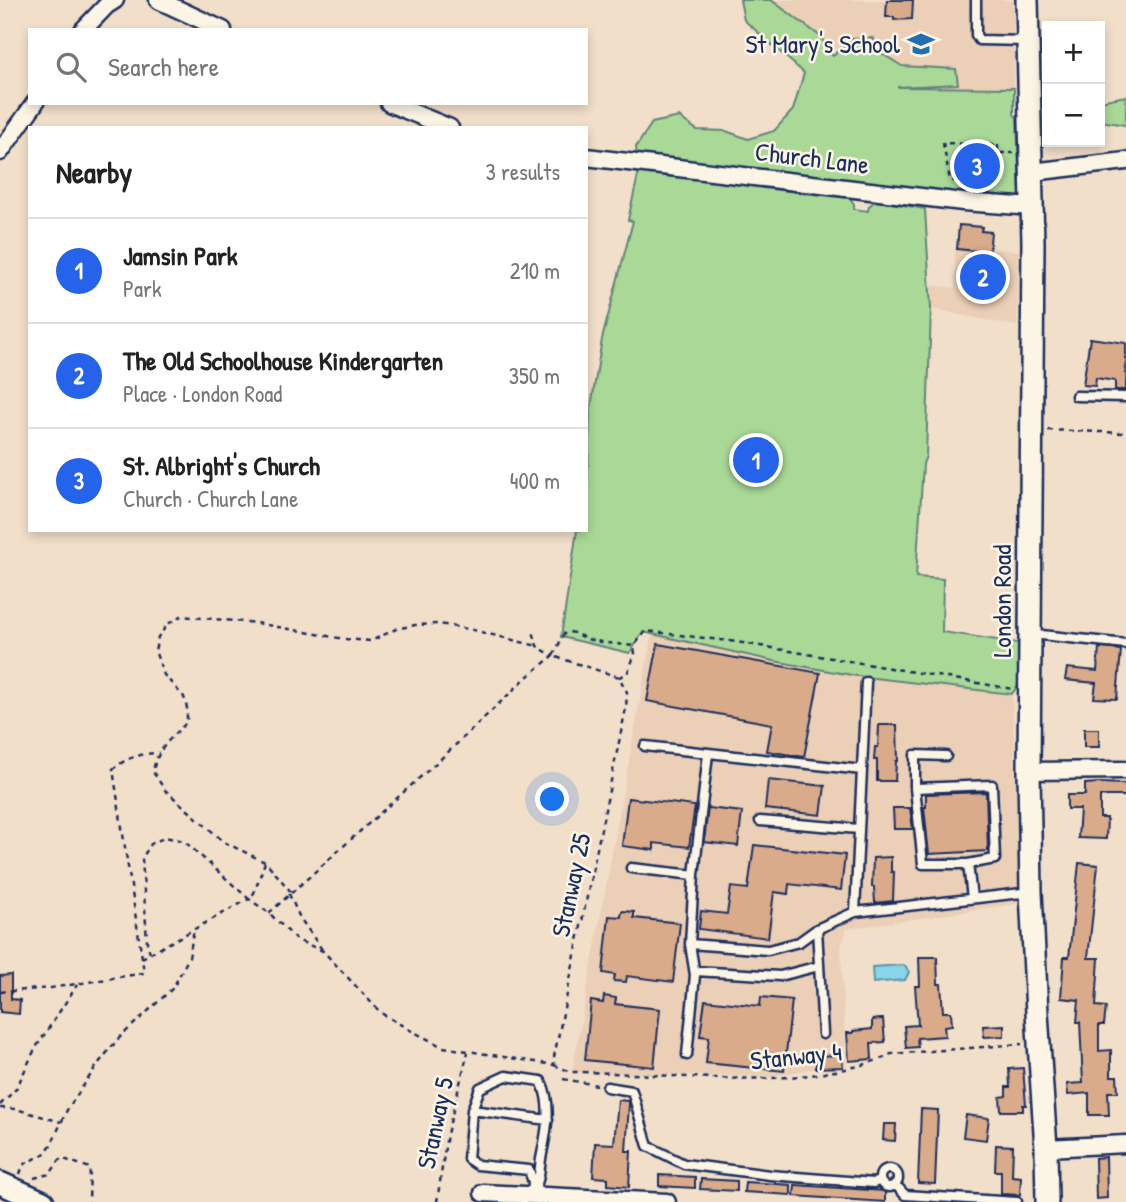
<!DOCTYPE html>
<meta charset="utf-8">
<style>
body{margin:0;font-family:"Patrick Hand",sans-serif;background:#f6f6f6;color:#222}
.controls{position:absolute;right:21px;top:21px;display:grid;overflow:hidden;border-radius:0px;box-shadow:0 4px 10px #0003}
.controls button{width:63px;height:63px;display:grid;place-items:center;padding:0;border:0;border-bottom:2px solid #e0e0e0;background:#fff;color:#222;font:35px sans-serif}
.you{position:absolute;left:553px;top:800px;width:24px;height:24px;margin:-18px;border:5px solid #fff;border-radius:50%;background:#1a73e8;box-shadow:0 0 0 10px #1a73e833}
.badge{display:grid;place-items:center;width:46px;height:46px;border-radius:50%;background:#2563eb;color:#fff;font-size:23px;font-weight:700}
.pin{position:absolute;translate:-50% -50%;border:4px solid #fff;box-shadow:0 2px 7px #0006}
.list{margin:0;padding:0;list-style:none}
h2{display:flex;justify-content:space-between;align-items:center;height:91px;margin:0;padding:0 28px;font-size:30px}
h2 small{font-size:23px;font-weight:400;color:#767676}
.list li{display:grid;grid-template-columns:46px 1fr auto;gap:21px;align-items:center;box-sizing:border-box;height:105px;padding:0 28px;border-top:2px solid #e0e0e0}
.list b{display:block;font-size:26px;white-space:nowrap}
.list p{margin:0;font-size:23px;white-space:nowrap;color:#767676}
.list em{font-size:23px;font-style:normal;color:#767676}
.icon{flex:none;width:38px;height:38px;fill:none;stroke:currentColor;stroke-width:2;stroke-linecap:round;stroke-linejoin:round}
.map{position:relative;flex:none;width:1126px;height:1202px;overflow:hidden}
.search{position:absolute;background:#fff;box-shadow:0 4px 10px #0003;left:28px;top:28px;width:560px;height:77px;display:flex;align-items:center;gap:18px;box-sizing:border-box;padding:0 24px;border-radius:0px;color:#767676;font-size:26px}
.panel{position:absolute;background:#fff;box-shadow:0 4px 10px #0003;left:28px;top:126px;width:560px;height:406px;border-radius:0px}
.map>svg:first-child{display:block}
</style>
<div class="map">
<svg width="1126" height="1202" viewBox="0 0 1126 1202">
<rect width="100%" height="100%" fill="#f2dfca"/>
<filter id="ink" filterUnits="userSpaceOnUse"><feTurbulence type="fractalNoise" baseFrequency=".0143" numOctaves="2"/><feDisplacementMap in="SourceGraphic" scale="14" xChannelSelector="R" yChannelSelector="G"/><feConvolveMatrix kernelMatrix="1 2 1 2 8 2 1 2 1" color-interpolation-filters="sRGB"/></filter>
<g filter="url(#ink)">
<path fill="#ebcfb7" d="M746,0H1013L1014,88L868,86L842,52Z
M994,249L1019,251L1017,326L931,309L929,285L955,288V250L990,252Z
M652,634L774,661L857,676L1012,694L1021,903L847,929L841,946L846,1067L811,1069L768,1077L572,1072Z"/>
<path fill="#a9d897" stroke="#62847a" stroke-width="2" d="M740,0H771L820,36L833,56L851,39L873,38L881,53L902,66L956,69L958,84L897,87L1014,88V114L1017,118L1020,197L954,194L728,165L637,157L636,147L652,123L679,117L697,130L726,131L748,139L774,131L793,110L804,73L744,20Z
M1126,96V125L1100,121V101Z
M639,171L848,195L854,204V209L868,211L869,206L876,200L925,209L931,309L926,456L923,464L916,577L943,579L942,632L1018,643V685L1012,694L857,676L774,661L643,632L630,653L561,637L577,530H586L590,413L602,339L633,221L628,220Z"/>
<path fill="#87d5e6" stroke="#5c93b0" stroke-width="2" d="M904,965L909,972L905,980L873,983L872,967Z"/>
<path fill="#daab8b" stroke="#1b2f5e" stroke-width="2" d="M887,0H913L912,19L894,20V17H886Z
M971,146H994V175H989V193L963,191L964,178H961V155H971Z
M959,225L982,227L981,231L991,232L989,254H994L991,291L973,290L976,251L957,249Z
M1090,338L1126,343V390H1115V381L1096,378L1095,386L1083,385Z
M658,644L820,673L804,757L767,751L772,724L647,701Z
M1099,648L1121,650L1117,699L1094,698L1096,683L1065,680L1067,668L1097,671Z
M879,725H897L898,761H896L895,781H877V760H874L875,747H878Z
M1084,729H1099V747H1084Z
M768,780L825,786L821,815L765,809Z
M1099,783L1126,784V796H1100V818H1107L1106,839L1078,838L1080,809H1067V795H1085V784Z
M986,792L988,851L929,854L924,807H926V794Z
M628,798L695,806L689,847L654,843V850L622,846Z
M708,808L742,812L738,846L704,842Z
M893,808H910L913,829H894Z
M754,845L845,855L841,890L789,884L788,894L774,892L768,938L699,929L701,911L727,914L731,887L748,889Z
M891,857V872H894L893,901L875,903L874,887H872L873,858Z
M1079,863L1098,865L1088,958H1099L1096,1006L1106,1007L1104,1025H1099V1051L1111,1050V1076H1117L1118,1092H1108L1109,1115H1089V1093L1068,1095L1067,1084L1083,1083L1080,1022H1077L1079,1000L1061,998L1064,957H1069Z
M622,911L634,912V918L680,923L673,982L627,976L626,982L614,981L615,975L603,973L609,916L621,917Z
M919,957H937L938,984H941L943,1012H951L952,1025L944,1026L945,1036L917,1038L918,1047L906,1048L904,1026L918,1025L915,986H920Z
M11,975V999L20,1000L19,1014L0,1012V976Z
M604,996L616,998L615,1004L660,1009L654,1067L585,1060L591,1001L603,1003Z
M761,997L792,1000L784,1071L706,1063L709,1037L700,1036L705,1000L760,1006Z
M881,1019H883L885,1042L871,1043L872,1059L849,1061L847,1033H853V1031L872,1029V1020Z
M1004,1025V1036L984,1037L983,1026Z
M842,1055L843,1067L816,1068V1056Z
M1023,1068L1026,1105H1023V1111H1001L1000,1097L1006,1096V1087H1010L1009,1069Z
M618,1100L628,1101L629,1104L626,1151H631L629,1187L608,1185V1178L593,1177L595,1143L614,1144Z
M921,1109L938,1110L935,1184L918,1183Z
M966,1115L989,1118L986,1140L963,1137Z
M884,1124H896L895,1141L883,1140Z
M996,1145L1013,1146L1012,1176L1021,1177L1020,1195L1001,1194V1171H995Z
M1106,1157L1107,1198L1096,1199L1095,1158Z
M659,1175L695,1177V1188L659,1186Z
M701,1179L737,1181V1191L700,1189Z
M745,1182L791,1185V1195L744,1192Z
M795,1185L885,1191V1202L794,1196Z"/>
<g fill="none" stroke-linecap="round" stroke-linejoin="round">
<g stroke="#1b2f5e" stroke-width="13">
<path id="lane" d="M976,0V35L979,40L1026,41
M1076,396L1126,397
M1032,634L1126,644
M645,746L862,770L855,912
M862,770L866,682
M915,788V755L946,756
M760,821L859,829
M968,864L995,859L992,785L915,788L923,864H968L972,898
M631,868L694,875
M817,929L823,1034
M690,944L768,950L799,942L817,929L855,912L1031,892
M695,971L780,976L819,966
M687,1055L695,975L690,944L694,875L708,754
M607,1087L632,1091L648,1146L684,1164L770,1175L874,1183L880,1180
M472,1110L548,1120
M880 1178a9 9 0 1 1 18 0a9 9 0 1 1-18 0Z
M895,1184L905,1195L1017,1202
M532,1197L533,1182L529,1170L477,1165L468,1159L472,1110L480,1088L506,1076L541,1081C553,1106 546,1133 541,1159C539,1171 540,1181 533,1192"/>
</g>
<g stroke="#1b2f5e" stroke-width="21">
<path id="street" d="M158,0L223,30
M83,30L107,5L115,0
M389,103L450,128
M0,152L35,103
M586,157L963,202L1032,207
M1032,172L1126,161
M1029,771L1126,770
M1046,1148L1126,1144
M483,1193L667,1202"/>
</g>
<g stroke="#1b2f5e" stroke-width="26">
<path id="secondary" d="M1027,0L1033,243L1029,771L1031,892L1037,1013L1046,1148L1047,1202
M0,1183L43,1202"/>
</g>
<path stroke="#1b2f5e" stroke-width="2.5" stroke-dasharray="5 5" stroke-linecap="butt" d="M962,188V183L950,180L943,143L998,145V153H1014
M1048,430L1126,433
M619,677L627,674L635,654L634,646
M291,892L267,863L224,842L189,811L165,790L153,772C156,750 172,737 187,722V708L184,697L164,675L155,651L158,637L168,624L181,616L256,623L344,639L371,641L396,629L415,625L439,624L473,630L537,646
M289,894L300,918L323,951
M269,913L445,755L528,676L553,656L537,646L533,631
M150,953L147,942L142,858L151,844L165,837L184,841L249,899L254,893L265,862
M142,958L113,769C126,758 141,753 159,753
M0,992L51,988L144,973L142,958L249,899L269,913L297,940L323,951L381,1013L410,1030L443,1047L554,1065V1057L626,708L627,692L619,677L553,656L565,632C574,631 578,636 587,639C602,643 618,644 634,646L646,631L737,642L1013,689
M554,1065L571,1072C656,1072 740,1086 824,1073C848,1069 869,1065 891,1054L1022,1044
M563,1079L597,1085
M0,1105L16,1089L35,1049L77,985
M0,1108L16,1109L61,1122
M20,1174L23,1165L44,1154L51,1145L67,1110L98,1064L118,1039L173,988L189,957L194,929
M34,1178L50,1174L61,1158L90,1168L89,1202
M437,1202L447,1134L468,1052"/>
<use href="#lane" stroke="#fcf5e5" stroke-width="8"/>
<use href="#street" stroke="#fcf5e5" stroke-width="16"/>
<use href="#secondary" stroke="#fcf5e5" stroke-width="21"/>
</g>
</g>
<defs>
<g id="school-bare" transform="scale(2.1)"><path d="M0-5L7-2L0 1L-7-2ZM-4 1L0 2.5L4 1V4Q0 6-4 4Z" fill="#1f6fb2" stroke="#fcf5e5" stroke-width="2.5" paint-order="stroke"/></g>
</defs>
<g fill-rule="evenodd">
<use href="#school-bare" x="921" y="44"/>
</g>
<g text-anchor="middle" stroke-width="5" stroke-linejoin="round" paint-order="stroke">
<g font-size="26" fill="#1b2f5e" stroke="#fcf5e5" text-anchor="end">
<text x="900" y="53">St Mary's School</text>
</g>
<g font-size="26" fill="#1b2f5e" stroke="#fcf5e5">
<text transform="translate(812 158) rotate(7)" y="9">Church Lane</text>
<text transform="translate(1002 601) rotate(-90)" y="9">London Road</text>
<text transform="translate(571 885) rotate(-78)" y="9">Stanway 25</text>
<text transform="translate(796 1056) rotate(-6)" y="9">Stanway 4</text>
<text transform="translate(435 1123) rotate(-78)" y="9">Stanway 5</text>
</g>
</g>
</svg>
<div class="controls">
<button>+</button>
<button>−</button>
</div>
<div class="you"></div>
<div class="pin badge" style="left:756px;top:460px">1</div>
<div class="pin badge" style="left:983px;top:277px">2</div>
<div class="pin badge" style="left:977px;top:166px">3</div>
<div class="search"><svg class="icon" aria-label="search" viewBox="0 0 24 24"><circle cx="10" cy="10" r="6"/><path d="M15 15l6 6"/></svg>Search here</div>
<section class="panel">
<h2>Nearby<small>3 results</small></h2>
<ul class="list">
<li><span class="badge">1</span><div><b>Jamsin Park</b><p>Park</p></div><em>210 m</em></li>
<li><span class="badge">2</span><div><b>The Old Schoolhouse Kindergarten</b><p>Place · London Road</p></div><em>350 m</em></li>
<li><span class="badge">3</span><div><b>St. Albright's Church</b><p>Church · Church Lane</p></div><em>400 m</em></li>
</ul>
</section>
</div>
